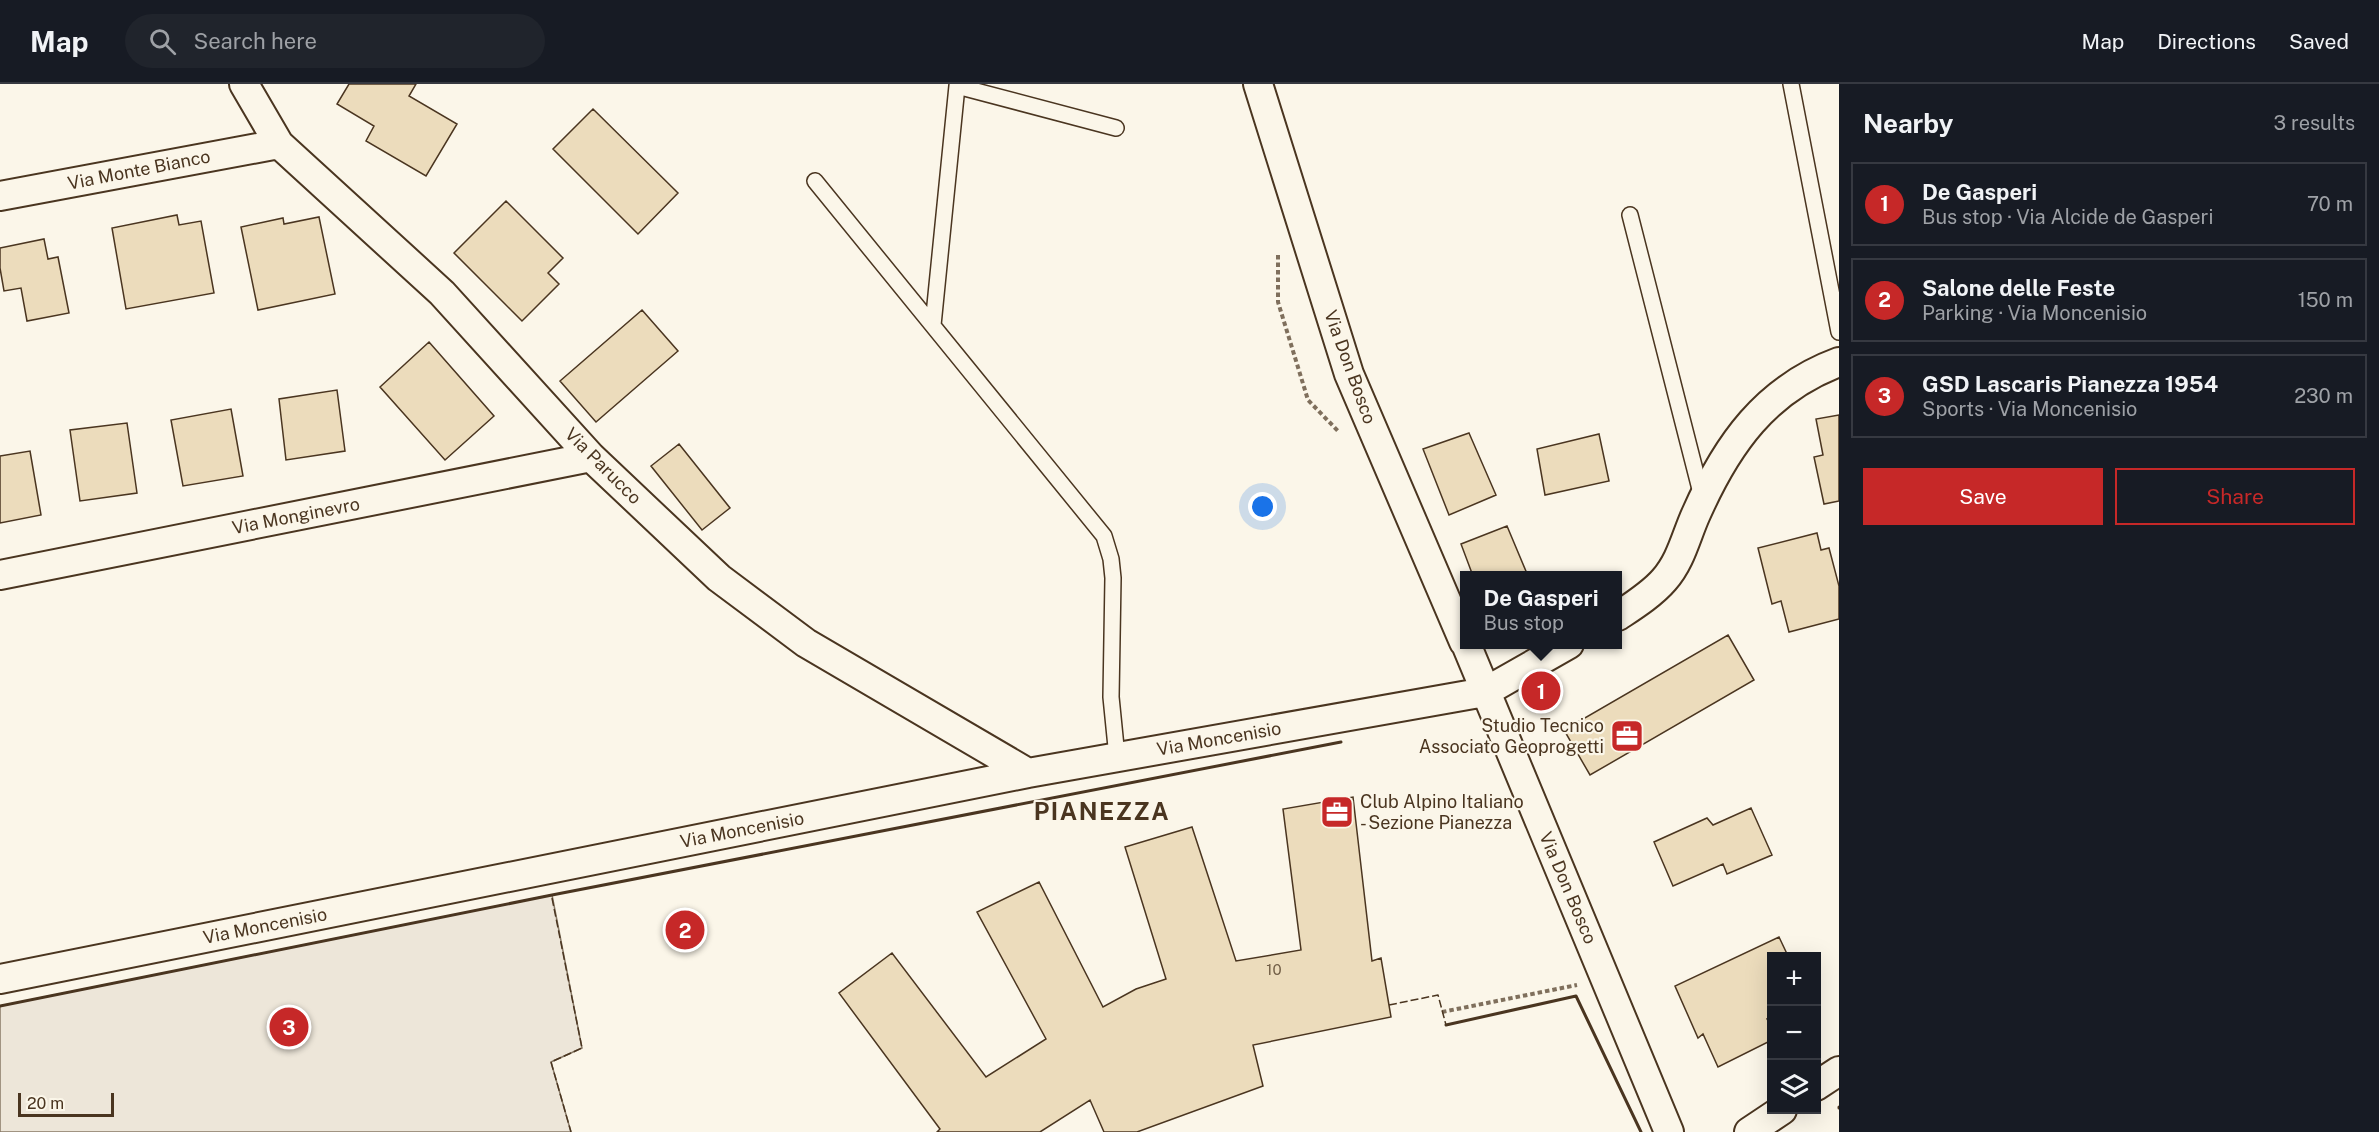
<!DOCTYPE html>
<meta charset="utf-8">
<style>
body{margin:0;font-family:"Public Sans",sans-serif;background:#20242c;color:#f1f3f6}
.controls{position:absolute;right:18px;bottom:18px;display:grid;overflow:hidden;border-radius:0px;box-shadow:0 6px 24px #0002}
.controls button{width:54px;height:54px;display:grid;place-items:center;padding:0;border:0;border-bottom:2px solid #363941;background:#171b24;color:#f1f3f6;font:30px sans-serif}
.scale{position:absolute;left:18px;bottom:15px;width:96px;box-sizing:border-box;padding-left:6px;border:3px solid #4a3520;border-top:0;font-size:16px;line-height:21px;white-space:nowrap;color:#4a3520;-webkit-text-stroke:4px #fbf6e9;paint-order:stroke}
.you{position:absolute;left:1263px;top:423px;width:21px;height:21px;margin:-15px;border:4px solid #fff;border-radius:50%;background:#1a73e8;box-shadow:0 0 0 9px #1a73e833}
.badge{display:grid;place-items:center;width:39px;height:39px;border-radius:50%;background:#c62828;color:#fff;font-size:20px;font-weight:700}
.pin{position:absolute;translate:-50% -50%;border:3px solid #fff;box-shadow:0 2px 6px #0006}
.popup{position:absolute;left:1460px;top:487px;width:162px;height:78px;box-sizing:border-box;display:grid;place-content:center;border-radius:0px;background:#171b24;filter:drop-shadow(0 2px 4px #0005);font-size:20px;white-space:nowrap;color:#9ea1a6}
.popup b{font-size:22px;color:#f1f3f6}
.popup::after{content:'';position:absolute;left:50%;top:100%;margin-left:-12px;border:12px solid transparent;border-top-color:#171b24}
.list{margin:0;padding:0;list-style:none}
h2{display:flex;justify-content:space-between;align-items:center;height:78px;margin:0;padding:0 24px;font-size:26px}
h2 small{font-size:20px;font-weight:400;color:#9ea1a6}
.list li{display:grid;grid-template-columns:39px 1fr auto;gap:18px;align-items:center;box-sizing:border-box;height:84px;margin:0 12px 12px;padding:0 12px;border:2px solid #363941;border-radius:0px}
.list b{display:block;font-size:22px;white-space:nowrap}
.list p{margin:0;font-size:20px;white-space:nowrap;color:#9ea1a6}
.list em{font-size:20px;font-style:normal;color:#9ea1a6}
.actions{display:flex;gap:12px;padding:18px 24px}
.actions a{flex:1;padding:14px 0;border:2px solid #c62828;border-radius:0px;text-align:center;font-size:21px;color:#c62828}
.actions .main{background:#c62828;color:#fff}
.icon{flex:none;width:33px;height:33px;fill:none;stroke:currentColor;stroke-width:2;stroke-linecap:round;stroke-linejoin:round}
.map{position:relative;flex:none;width:1839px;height:1048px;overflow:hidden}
header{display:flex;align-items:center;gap:36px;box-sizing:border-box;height:84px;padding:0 30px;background:#171b24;border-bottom:2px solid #363941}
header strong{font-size:28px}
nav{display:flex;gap:33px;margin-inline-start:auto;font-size:21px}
.search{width:420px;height:54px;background:#20242c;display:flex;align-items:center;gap:15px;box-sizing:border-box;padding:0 21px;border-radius:33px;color:#9ea1a6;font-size:22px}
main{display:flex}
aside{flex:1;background:#171b24}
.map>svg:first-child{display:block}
</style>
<header>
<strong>Map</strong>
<div class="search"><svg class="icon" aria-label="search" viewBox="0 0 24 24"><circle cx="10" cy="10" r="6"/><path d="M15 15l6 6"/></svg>Search here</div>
<nav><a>Map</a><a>Directions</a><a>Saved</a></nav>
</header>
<main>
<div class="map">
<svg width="1839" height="1048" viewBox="0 0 1839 1048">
<rect width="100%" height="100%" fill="#fbf6e9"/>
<path fill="#ede6d9" stroke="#887966" stroke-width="1.5" d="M552,811L582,964L551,978L571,1048H0V922Z"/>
<path fill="#ecdcbc" stroke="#4a3520" stroke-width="1.5" d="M349,0H416L409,12L457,40L426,92L366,57L374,42L337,20Z
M593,25L678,109L638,150L553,65Z
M506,117L563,174L548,189L559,200L522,237L454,169Z
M177,131L179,141L201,137L214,209L126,225L112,144Z
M319,133L335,210L258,226L241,143L283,134L284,140Z
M44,155L48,175L58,173L69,229L27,237L21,204L4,207L0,184V164Z
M642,226L678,267L596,338L560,297Z
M429,258L494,332L445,376L380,303Z
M337,306L345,367L286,376L279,315Z
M231,325L243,392L183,402L171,336Z
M1839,331V417L1824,420L1814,373L1823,371L1816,335Z
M127,339L137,409L80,417L70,346Z
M1469,349L1496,411L1449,431L1423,365Z
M1599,350L1609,397L1545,411L1537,365Z
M679,360L730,424L702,446L651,382Z
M30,367L41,431L0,439V372Z
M1507,442L1528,492H1473L1461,460Z
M1817,449L1821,466L1829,464L1839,502V535L1789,548L1781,517L1772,520L1758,464Z
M1728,551L1754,596L1590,691L1564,646Z
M1353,713L1372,877L1381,874L1391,933L1253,961L1263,1002L1137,1048H1104L1090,1016L1040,1048H937L940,1045L839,909L892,869L986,993L1046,955L977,828L1039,798L1103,923L1136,905L1166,895L1125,763L1192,743L1236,877L1301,866L1283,725Z
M1751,724L1772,771L1727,790L1723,780L1673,802L1654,758L1707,734L1713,741Z
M1779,853L1788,872H1772V933L1767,935L1772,944V956L1718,983L1703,950L1698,954L1675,902Z"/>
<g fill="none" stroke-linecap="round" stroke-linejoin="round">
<g stroke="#4a3520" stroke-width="18">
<path id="lane" d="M1791,0L1839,248
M815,97L1104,452L1111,475L1113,494L1111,613L1117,673
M1630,131L1702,413
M933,241L957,2L1116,44"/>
</g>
<g stroke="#4a3520" stroke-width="32">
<path id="street" d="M244,0L279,60L442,209L591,373L719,494L806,559L1028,689
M1258,0L1349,290L1464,558
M0,112L279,60
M0,491L591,373
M1618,532C1633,522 1652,510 1664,496C1681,477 1686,452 1696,430C1727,360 1766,305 1839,278
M1466,560L1669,1048
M0,895L1028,689L1485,608L1569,560
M1816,1002L1839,987
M1749,1048L1782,1026"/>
</g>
<path stroke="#7f6f5c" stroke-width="4" stroke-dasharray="4.5 3" stroke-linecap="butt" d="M1278,171V218L1308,316L1338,347
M1442,928L1577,901"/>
<use href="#lane" stroke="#fbf6e9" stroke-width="15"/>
<use href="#street" stroke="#fbf6e9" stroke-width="28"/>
<path stroke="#4a3520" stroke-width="1.5" stroke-dasharray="8 3" stroke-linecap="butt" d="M552,814L582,964L551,978L571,1048
M1389,921L1438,911L1446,941"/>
<path stroke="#4a3520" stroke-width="3" d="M0,922L552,811L1341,658
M1446,941L1576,912L1641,1048
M1839,1023V1024"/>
</g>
<defs>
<g id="office-square" transform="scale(1.725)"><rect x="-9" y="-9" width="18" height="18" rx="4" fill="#c62828" stroke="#fbf6e9"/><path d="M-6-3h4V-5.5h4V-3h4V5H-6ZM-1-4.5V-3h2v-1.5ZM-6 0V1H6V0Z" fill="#fff"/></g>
</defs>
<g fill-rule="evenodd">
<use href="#office-square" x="1627" y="652"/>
<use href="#office-square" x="1337" y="728"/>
</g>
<g text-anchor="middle" stroke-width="4.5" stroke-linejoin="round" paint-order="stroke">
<g font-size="15" fill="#725f47">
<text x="1274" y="891">10</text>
</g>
<g font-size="18" fill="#4a3520" stroke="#fbf6e9">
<text transform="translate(139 86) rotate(-11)" y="6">Via Monte Bianco</text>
<text transform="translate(1350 283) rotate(70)" y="6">Via Don Bosco</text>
<text transform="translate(603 382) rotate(45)" y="6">Via Parucco</text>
<text transform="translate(296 432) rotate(-11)" y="6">Via Monginevro</text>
<text transform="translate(1219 655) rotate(-10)" y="6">Via Moncenisio</text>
<text transform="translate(742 746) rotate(-11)" y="6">Via Moncenisio</text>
<text transform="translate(1568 804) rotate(67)" y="6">Via Don Bosco</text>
<text transform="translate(265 842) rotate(-11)" y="6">Via Moncenisio</text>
</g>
<g font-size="18" fill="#4a3520" stroke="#fbf6e9" text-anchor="end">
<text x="1604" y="648">Studio Tecnico<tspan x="1604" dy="21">Associato Geoprogetti</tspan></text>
<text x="1360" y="724" text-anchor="start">Club Alpino Italiano<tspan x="1360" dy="21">- Sezione Pianezza</tspan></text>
</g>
<g font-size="24" font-weight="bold" letter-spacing="1.5" fill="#4a3520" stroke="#fbf6e9">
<text x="1102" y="736">PIANEZZA</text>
</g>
</g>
</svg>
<div class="controls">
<button>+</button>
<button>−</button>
<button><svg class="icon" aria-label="layers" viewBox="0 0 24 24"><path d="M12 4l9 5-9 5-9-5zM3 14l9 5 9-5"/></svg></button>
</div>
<div class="scale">20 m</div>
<div class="you"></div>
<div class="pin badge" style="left:1541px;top:607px">1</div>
<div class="popup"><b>De Gasperi</b>Bus stop</div>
<div class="pin badge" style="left:685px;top:846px">2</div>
<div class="pin badge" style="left:289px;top:943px">3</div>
</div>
<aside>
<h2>Nearby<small>3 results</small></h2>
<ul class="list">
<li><span class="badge">1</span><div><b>De Gasperi</b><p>Bus stop · Via Alcide de Gasperi</p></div><em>70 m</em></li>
<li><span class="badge">2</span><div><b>Salone delle Feste</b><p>Parking · Via Moncenisio</p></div><em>150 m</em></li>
<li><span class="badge">3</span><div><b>GSD Lascaris Pianezza 1954</b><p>Sports · Via Moncenisio</p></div><em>230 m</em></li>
</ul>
<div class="actions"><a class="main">Save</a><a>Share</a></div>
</aside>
</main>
